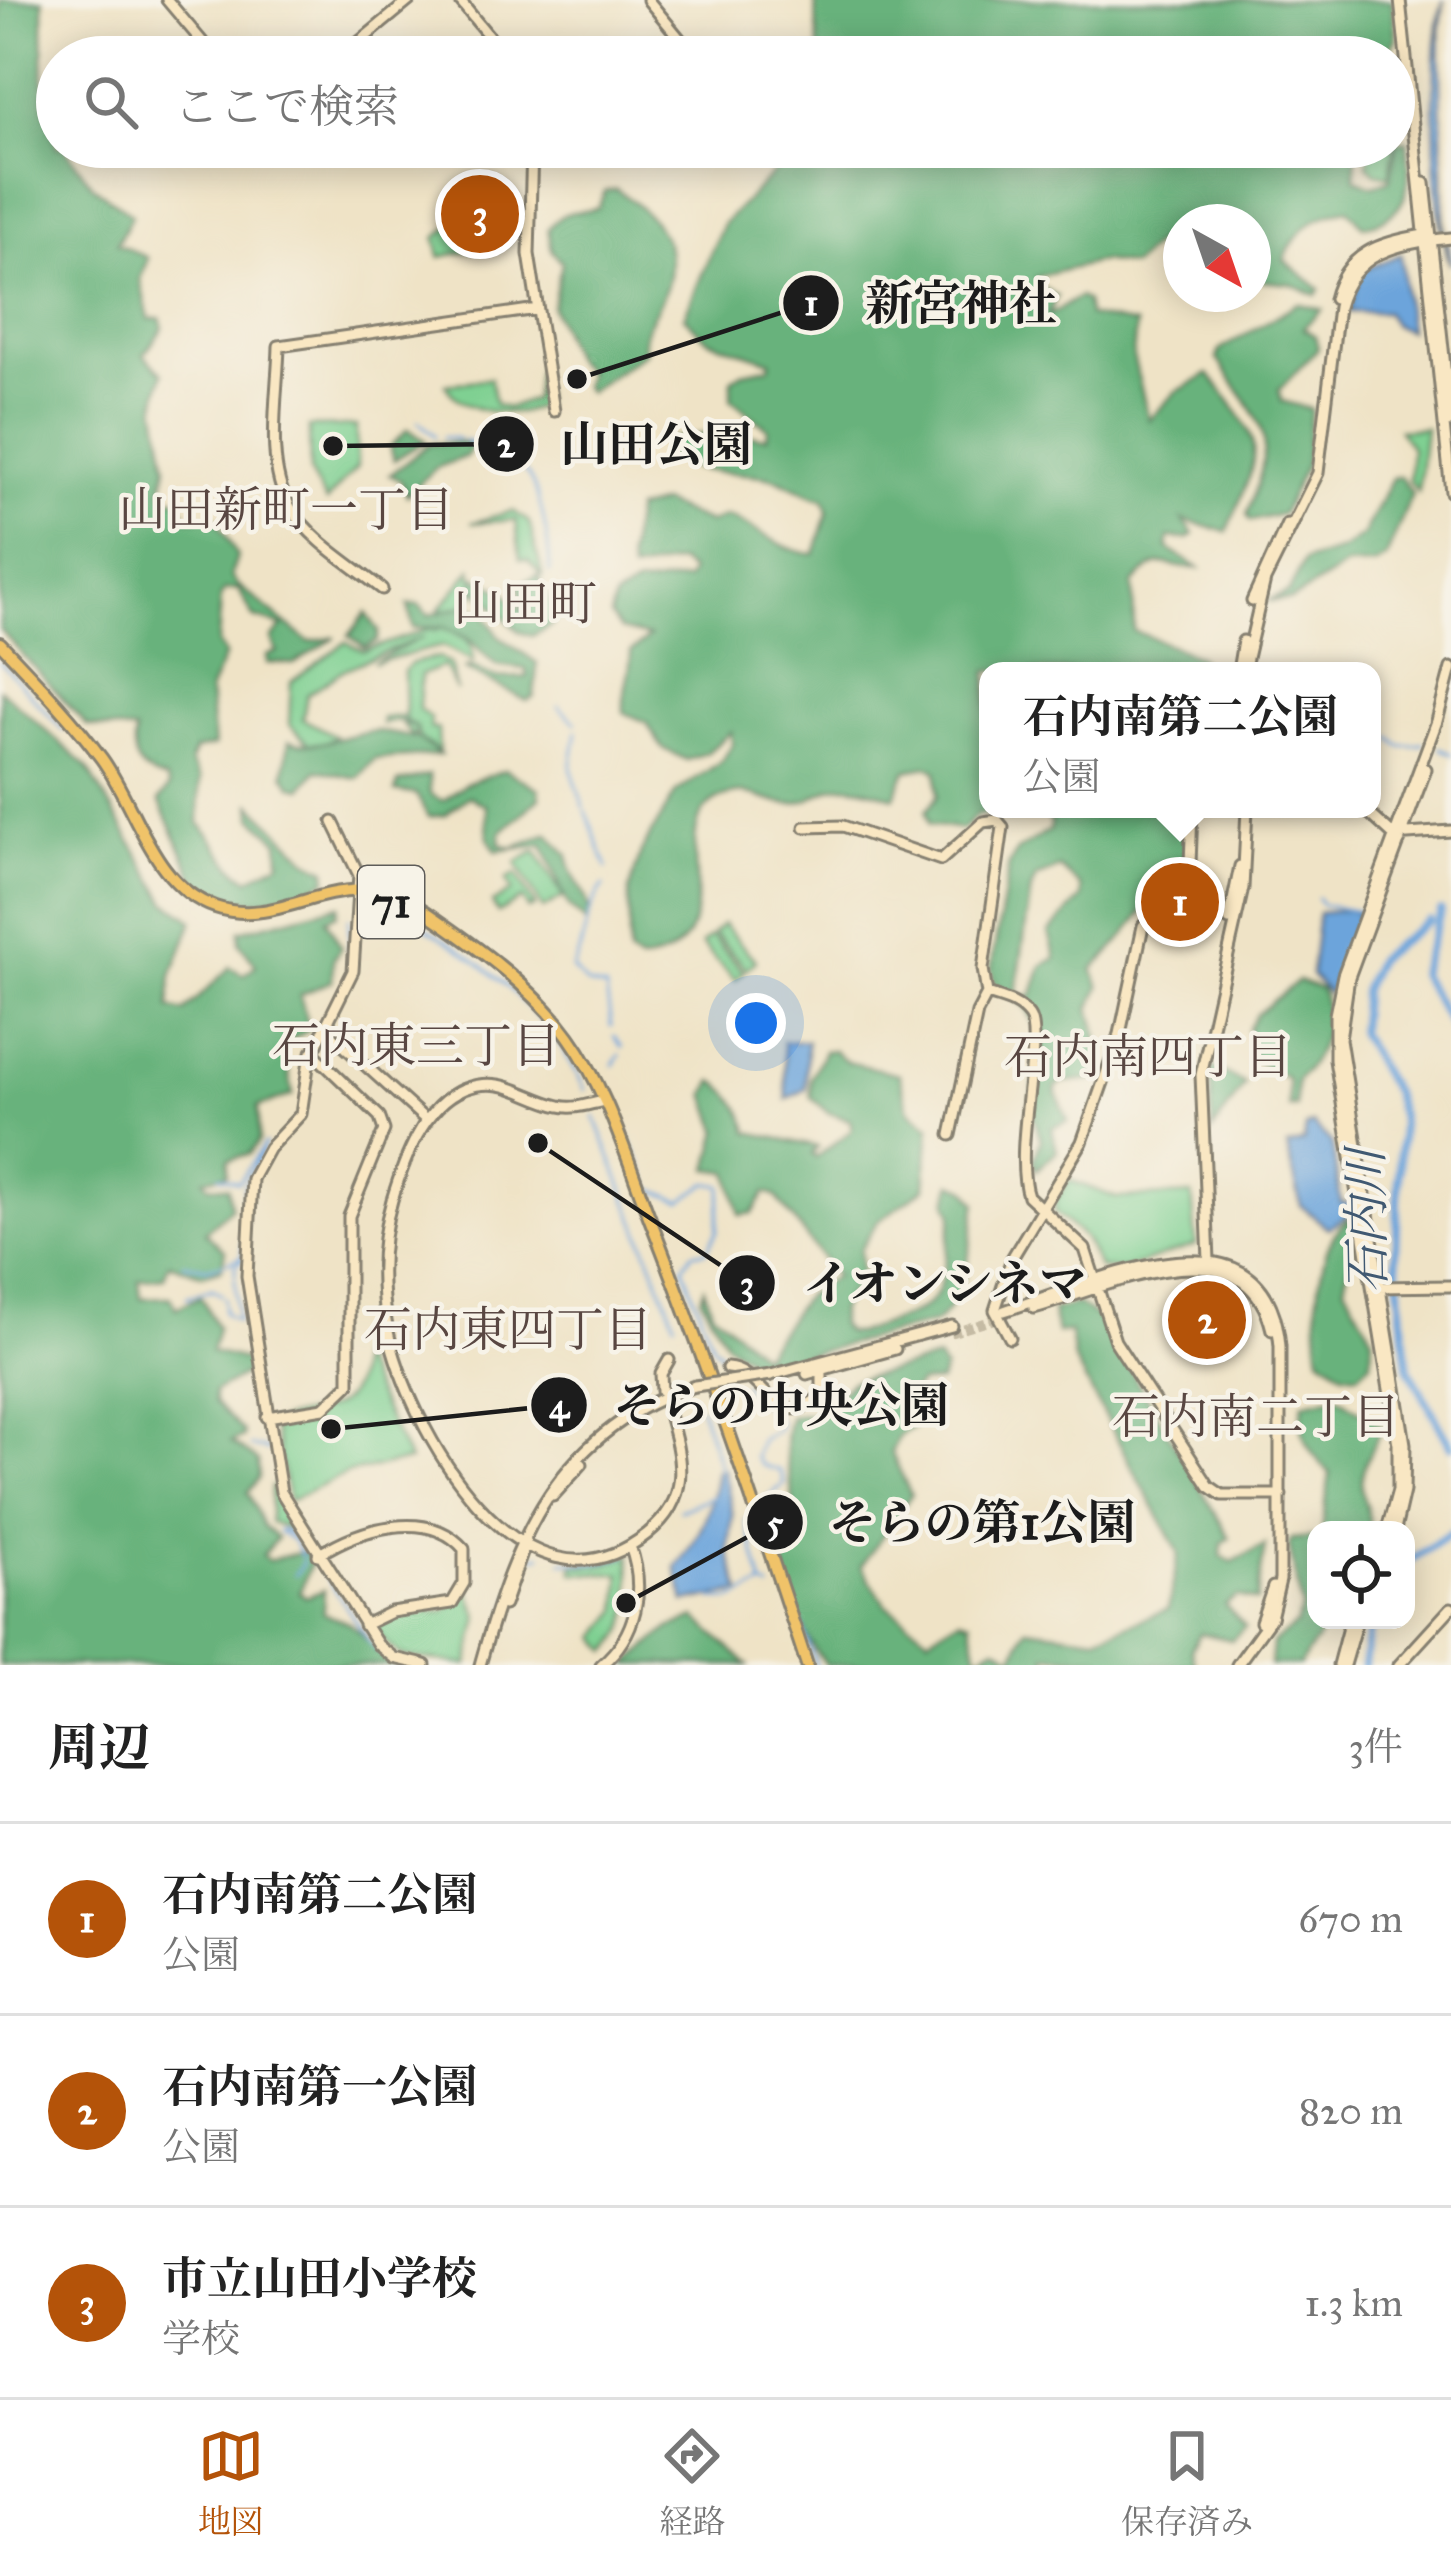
<!DOCTYPE html>
<html lang="ja">
<meta charset="utf-8">
<style>
body{margin:0;font-family:"IM FELL Great Primer","Noto Serif JP",serif;background:#f6f6f6;color:#222}
.controls{position:absolute;right:36px;bottom:36px;display:grid;overflow:hidden;border-radius:24px;box-shadow:0 6px 30px #0003}
.controls button{width:108px;height:108px;display:grid;place-items:center;padding:0;border:0;border-bottom:3px solid #e0e0e0;background:#fff;color:#222;font:60px sans-serif}
.compass{position:absolute;left:1163px;top:204px;width:108px;height:108px;border-radius:50%;background:#fff;box-shadow:0 6px 30px #0003;rotate:140deg}
.you{position:absolute;left:756px;top:1023px;width:42px;height:42px;margin:-30px;border:9px solid #fff;border-radius:50%;background:#1a73e8;box-shadow:0 0 0 18px #1a73e833}
.badge{display:grid;place-items:center;width:78px;height:78px;border-radius:50%;background:#b45309;color:#fff;font-size:39px;font-weight:700}
.pin{position:absolute;translate:-50% -50%;border:6px solid #fff;box-shadow:0 3px 12px #0006}
.popup{position:absolute;left:979px;top:662px;width:402px;height:156px;box-sizing:border-box;display:grid;place-content:center;border-radius:24px;background:#fff;filter:drop-shadow(0 3px 9px #0005);font-size:39px;white-space:nowrap;color:#767676}
.popup b{font-size:45px;color:#222}
.popup::after{content:'';position:absolute;left:50%;top:100%;margin-left:-24px;border:24px solid transparent;border-top-color:#fff}
.list{margin:0;padding:0;list-style:none}
h2{display:flex;justify-content:space-between;align-items:center;height:156px;margin:0;padding:0 48px;font-size:51px}
h2 small{font-size:39px;font-weight:400;color:#767676}
.list li{display:grid;grid-template-columns:78px 1fr auto;gap:36px;align-items:center;box-sizing:border-box;height:192px;padding:0 48px;border-top:3px solid #e0e0e0}
.list b{display:block;font-size:45px;white-space:nowrap}
.list p{margin:0;font-size:39px;white-space:nowrap;color:#767676}
.list em{font-size:39px;font-style:normal;color:#767676}
.icon{flex:none;width:66px;height:66px;fill:none;stroke:currentColor;stroke-width:2;stroke-linecap:round;stroke-linejoin:round}
.map{position:relative;flex:none;width:1451px;height:1665px;overflow:hidden}
.search{position:absolute;background:#fff;box-shadow:0 6px 30px #0003;left:36px;right:36px;top:36px;height:132px;display:flex;align-items:center;gap:30px;box-sizing:border-box;padding:0 42px;border-radius:66px;color:#767676;font-size:45px}
.sheet{height:732px;background:#fff}
nav{display:flex;justify-content:space-around;align-items:center;box-sizing:border-box;height:168px;border-top:3px solid #e0e0e0;background:#fff;font-size:33px;color:#767676}
nav a{display:grid;justify-items:center;gap:6px}
nav .on{color:#b45309}
.map>svg:first-child{display:block}
</style>
<div class="map">
<svg width="1451" height="1665" viewBox="0 0 1451 1665">
<rect width="100%" height="100%" fill="#f7f3e8"/>
<filter id="ink" filterUnits="userSpaceOnUse"><feTurbulence type="fractalNoise" baseFrequency=".00833" numOctaves="2"/><feDisplacementMap in="SourceGraphic" scale="24" xChannelSelector="R" yChannelSelector="G"/><feConvolveMatrix kernelMatrix="1 2 1 2 8 2 1 2 1" color-interpolation-filters="sRGB"/></filter>
<filter id="wash" filterUnits="userSpaceOnUse"><feTurbulence type="fractalNoise" baseFrequency=".004" numOctaves="4" result="noise"/><feDisplacementMap in="SourceGraphic" scale="48" xChannelSelector="R" yChannelSelector="G"/><feGaussianBlur stdDeviation="2.7" result="paint"/><feColorMatrix in="noise" values="0 0 0 0 0 0 0 0 0 0 0 0 0 0 0 0 0 1.4 0 .05"/><feComposite in="paint" operator="in"/></filter>
<g filter="url(#wash)">
<rect width="100%" height="100%" fill="#efe3c6"/>
<path fill="#7fd092" stroke="#4e7657" stroke-width="3" d="M1394,62H1400C1405,98 1396,139 1389,176L1376,173L1368,164L1372,147H1394Z
M483,199L507,223V243L440,257L436,238Z
M538,370L543,403C519,422 457,412 446,385L490,378L495,405L508,408L534,399Z
M356,426L357,467L326,502L310,473L309,427Z
M1425,428L1418,492L1409,480L1411,448L1399,430Z
M513,511L529,522L543,577L528,560L520,559L516,520L471,523Z
M472,569L475,592L465,606L437,612Z
M438,626L434,631L442,627C462,635 474,640 473,661L443,646L373,663L423,637L345,669L307,695L303,719L336,736L324,745L309,744L289,724L291,682L346,642L364,651Z
M439,657L450,664L457,691L444,666L421,675L419,709L430,718L431,729H438L439,752L419,738L417,729L413,737L399,720L382,724V718L403,716L404,723L417,728L405,720L404,671L411,663Z
M536,851L563,897L543,909L516,863Z
M516,874L535,906L528,909L522,899L498,913L492,903L512,891L506,880Z
M1187,880L1201,884L1191,925L1153,917Z
M723,924L756,961L747,969L713,933Z
M711,936L744,972L735,980L701,944Z
M1069,1180L1117,1198L1192,1195L1196,1245L1124,1269H1100L1084,1238L1055,1212V1201Z
M1192,1303L1224,1312L1236,1336L1197,1342L1174,1307Z
M357,1356L409,1461L348,1473L289,1501L272,1423C313,1405 358,1422 357,1356Z
M271,1487H274L294,1530L270,1522Z
M630,1555C630,1591 637,1626 608,1651L598,1637L618,1611L621,1574L573,1573V1566L603,1565Z
M467,1587L479,1618L468,1665L401,1656L371,1629L398,1614L445,1611Z"/>
<path fill="#67b27c" stroke="#42674c" stroke-width="3" fill-rule="evenodd" d="M0,0H43L44,107L57,147H64L93,186L132,215L117,243L148,258L140,279L149,319L160,318L163,328L144,355L163,373L156,405L167,466L162,491L167,499L177,498L188,519L215,517L237,556L231,576L238,585L309,642L336,637L294,664L267,663V656L277,652L272,639L283,626L254,618L238,589L225,590L221,596L218,644L225,655L209,692L214,746L195,750L190,763L200,780L199,823C219,842 225,865 249,879L280,862L279,842L253,817L252,804L307,859L326,869L327,880C282,902 243,911 198,885L159,801L169,787L166,780C137,771 131,762 135,732L87,726L0,630Z
M815,0H1392L1396,39L1384,57H819Z
M1407,141C1411,183 1412,217 1363,226L1348,209C1316,214 1297,229 1284,260L1320,289L1316,295L1291,284L1253,280V222H1181V240L1165,234L1132,266L1102,261L1036,277L1040,286L1057,296L1048,316L1079,297L1086,301L1088,316L1136,325L1133,356L1149,420L1176,392L1209,374C1267,448 1263,446 1227,532L1183,520L1194,534L1188,539L1169,538L1168,549L1199,568C1161,570 1165,550 1133,584L1134,631L1198,656L1208,671H988V809H1010L977,815L962,830L929,825L926,811L938,796L937,771L928,766L906,770L895,797C877,792 850,782 832,788C818,793 805,805 789,804C771,804 753,791 735,794C644,808 754,945 640,962L629,955V891L641,852L676,792L722,761L732,744L731,732L708,752L687,760L662,748L647,723L624,712C622,689 631,675 631,652L649,637L620,630L610,616L615,598L635,586L687,580L691,572L679,562L631,572L628,558L635,510L662,503L709,523L726,516C752,526 791,555 815,554L828,511L824,499C807,497 797,487 781,481C746,466 676,485 661,439L718,433L767,437L768,428L731,399L732,379L742,372L769,367L771,361L708,340L684,317L723,224L779,167L775,147H1356L1355,178L1373,186L1390,179L1398,142Z
M616,189C662,220 687,254 657,308C647,325 641,335 645,352L588,392L583,386L587,373L572,358L552,307L562,263L552,250L548,229C565,207 575,214 598,208L605,191Z
M1298,303L1322,310L1303,328L1315,336L1318,348L1279,390L1282,401L1311,409L1305,465L1282,514L1251,521L1247,515C1278,432 1265,429 1217,359L1220,350Z
M408,429L425,441L394,460L390,447Z
M460,443L471,447L467,456L436,468L407,495L400,480L390,475L429,444Z
M1400,476L1412,494L1386,558L1375,565L1346,566L1292,600L1268,601L1289,592L1304,561L1342,550L1363,535L1392,478Z
M538,575L554,611L553,624L532,636L519,632L473,586V576L502,590L523,611L519,585Z
M408,605H419L429,615L465,606L483,612L500,637L537,663L534,697L527,701L465,669L470,666L497,678L527,677L526,669L496,665L466,637L442,627L413,628Z
M366,613L379,631L377,641L365,647L349,636Z
M0,689L87,767L167,902L193,920L172,976L169,1008L184,1012L230,967L244,975L256,965L240,944V931L339,905L337,914L326,919L341,947L333,960L332,981L300,995L309,1030L283,1044L293,1095L258,1107L259,1141L249,1154L228,1160L227,1174L204,1179L208,1185L228,1187L231,1207L205,1232L225,1250L222,1269L202,1275L169,1263L164,1277L139,1280L141,1298L171,1297L176,1308L201,1296L217,1328L211,1352L245,1360L252,1370L214,1392V1402L243,1432V1437L231,1442L258,1461L259,1478L248,1492L263,1526L277,1538L263,1555L268,1560L303,1552L313,1557L300,1592L306,1597L324,1590L323,1612C332,1619 342,1618 351,1625C369,1639 377,1656 399,1665H0Z
M376,731L418,738L440,755L375,759L357,778L317,770L302,788L292,786L284,774L289,741C320,751 344,733 376,731Z
M505,770L539,789L540,798L501,832L500,844L512,848L548,833L568,855C567,880 596,896 587,923L568,906L543,845L496,851L488,838L486,806L469,796L445,815L428,817L416,794L395,792L398,783L429,775L430,794L443,801L467,783Z
M1040,809L1168,810C1211,854 1176,870 1149,904C1130,928 1117,949 1093,969L1100,987L1090,1009C1100,1029 1101,1058 1093,1080L1061,1083L1055,1089L1068,1121L1052,1128L1057,1151L1036,1170L1033,1161L1041,1140L1030,1106L1042,1040L1026,1006L994,983L991,969L1009,865L1017,851L1050,830L1051,822ZM1060,868L1081,887L1082,898L1049,933L1056,958L1042,966L1032,996L1016,995L1031,890L1036,878Z
M1298,981L1321,989C1333,1024 1322,1055 1297,1080L1296,1107H1289L1288,1079L1254,1060L1248,1029L1257,1014Z
M834,1050L847,1062L899,1074L909,1110L930,1126L925,1188L877,1222L860,1250L861,1274L839,1311V1324L846,1333H857C951,1303 935,1309 953,1214L948,1202L952,1183L966,1188L977,1203C969,1245 970,1296 935,1323L759,1366L726,1343L701,1298L704,1288L712,1310L762,1355L805,1296L835,1276L776,1196L765,1193L753,1213L740,1215L729,1172L709,1169L719,1130L706,1094L714,1081C731,1090 746,1113 749,1132L818,1147L812,1154L816,1158L852,1130L850,1120L829,1113L811,1097V1078L824,1051Z
M1211,1066L1245,1084L1212,1131Z
M1349,1218L1355,1234L1345,1286L1373,1337L1371,1362L1358,1374L1343,1372L1320,1356C1313,1318 1316,1242 1349,1218Z
M1077,1304L1100,1319L1230,1538L1222,1543L1221,1556L1232,1562L1265,1545L1257,1601L1237,1597L1225,1605L1245,1627L1232,1640L1200,1633L1191,1649L1195,1665H1101V1659L1046,1655L1050,1665H826C799,1632 779,1570 778,1527L794,1509C792,1476 778,1449 790,1416L819,1413L852,1381L937,1359L944,1369L940,1382L920,1383L912,1391L927,1417L899,1436L891,1452L911,1495L861,1566L886,1605L929,1637L960,1618L971,1621L978,1656L996,1646L1014,1656L1027,1628L1097,1637L1168,1609L1179,1553L1074,1360L1070,1332L1057,1333L1052,1310Z
M1337,1395L1383,1427C1373,1446 1358,1470 1362,1492C1365,1507 1371,1514 1368,1530H1322L1330,1473C1307,1450 1298,1436 1303,1403Z
M1316,1537V1620H1331L1299,1665H1270L1272,1643L1296,1625L1302,1608L1289,1545L1292,1539Z
M696,1618L748,1665L628,1664L670,1628Z"/>
<path fill="#6ca4db" stroke="#44607c" stroke-width="3" d="M1444,0L1440,32L1444,229L1451,264C1432,230 1428,36 1444,0Z
M1401,254L1408,330L1393,325L1386,312H1349L1361,271Z
M1348,910L1359,914L1329,994L1311,975L1318,913Z
M807,1041L806,1089L787,1099L783,1042Z
M1313,1124L1332,1144L1341,1203H1349L1351,1212L1328,1228L1301,1206L1287,1147L1304,1142L1306,1127Z
M724,1469L733,1516L728,1550L741,1592L685,1602L676,1567C702,1533 712,1509 717,1471Z"/>
<g fill="none" stroke-linecap="round" stroke-linejoin="round">
<path stroke="#6ca4db" stroke-width="3" d="M418,421L435,436
M443,437L459,439
M465,441C482,448 513,459 524,471C541,487 550,548 550,572
M0,662L63,730
M558,706L576,723
M577,731L571,768L584,807
M1390,737L1401,746L1423,744
M1440,748L1451,754
M586,811L607,868
M604,886C586,907 585,946 572,969L588,985L606,989L611,1026
M1317,898L1322,905L1361,912
M381,908C456,933 555,1016 585,1090
M349,919L350,958
M614,1036L622,1047
M614,1065L620,1055
M608,1086L609,1093
M614,1102L651,1189L682,1201L707,1183L722,1186L717,1231L706,1251L692,1253L683,1267L712,1345L729,1362
M595,1117L675,1322
M219,1176L239,1182L265,1144
M183,1263L206,1268L223,1264
M227,1263L241,1257
M235,1275V1265L242,1260L244,1189L263,1148
M187,1297L213,1289L221,1295
M224,1298V1301
M224,1305V1313L237,1321L235,1279
M743,1384L779,1421L777,1430L760,1440L755,1457L761,1465L780,1471L784,1484L760,1503
M700,1407L721,1470
M250,1446L268,1450
M680,1510L714,1496
M746,1520L763,1585L770,1589
M279,1530L298,1534L373,1647L401,1665
M279,1532L293,1540L302,1557
M528,1557L542,1555
M562,1562L598,1563L625,1555
M295,1575L303,1561
M790,1593L816,1665
M713,1599L731,1600L762,1586
M493,1662L524,1561"/>
<path stroke="#6ca4db" stroke-width="8" d="M1441,911L1420,974L1451,1026
M1429,920L1377,959L1363,990L1359,1032L1393,1092L1401,1118L1396,1256L1408,1367L1451,1446
M1406,1563L1451,1533
M1364,1665L1371,1620"/>
</g>
</g>
<g filter="url(#ink)">
<g fill="none" stroke-linecap="round" stroke-linejoin="round">
<path stroke="#c5bba4" stroke-width="9" stroke-dasharray="9 4.5" stroke-linecap="butt" d="M951,1333L1006,1316"/>
<g stroke="#868071" stroke-width="15">
<path id="secondary" d="M167,0L215,57
M459,0L506,57
M648,0L685,45L670,57
M1400,0L1451,492
M341,57L410,0
M532,147L529,254L554,411
M1425,183L1451,422
M1334,299C1346,252 1381,242 1424,235L1432,240
M382,589C352,565 310,540 290,507C264,465 278,394 279,346L537,309
M1252,601L1287,524
M1238,671L1243,641
M1244,671L1265,580L1318,473L1338,307C1353,251 1398,243 1451,238
M1369,813L1393,835L1451,831
M333,822L359,875L353,971L309,1060L301,1114L269,1148L252,1179L247,1276L281,1492L378,1645L394,1658L425,1665
M805,827L843,826L941,860L983,822L997,820L1003,827L983,969L987,994L977,1013L951,1135
M1229,920L1240,866
M987,994C1003,999 1019,1002 1029,1016C1044,1038 1012,1150 1028,1196L1085,1249L1115,1341L1209,1486L1222,1495H1281
M326,1030L426,1120
M605,1101C591,1103 575,1110 560,1106C525,1098 503,1074 464,1089C423,1106 404,1160 392,1200C380,1241 379,1285 387,1327C408,1427 522,1633 647,1534C692,1498 682,1460 668,1411
M1209,1260L1201,1075L1243,888L1247,809
M1377,1287L1451,1286
M1034,1308C1106,1288 1246,1218 1272,1330
M1004,1311C1091,1284 1267,1196 1280,1346V1580L1271,1618L1237,1665
M1010,1338L995,1310L1012,1258L1082,1142L1120,1034L1143,926L1190,865L1192,809
M727,1368C765,1370 774,1437 822,1395V1365
M807,1374L895,1349
M771,1375L952,1326
M662,1391L661,1374L669,1360
M267,1417L324,1408L349,1384V1216L384,1130L379,1116L312,1052
M553,1496L582,1464
M1387,1530L1398,1490V1444L1335,1060V1015L1343,975L1437,721L1451,668
M1395,1530L1404,1491L1405,1444L1340,1039L1349,977L1426,769
M318,1555C359,1529 428,1507 464,1549V1583L452,1603L391,1612L364,1625
M504,1605L526,1542
M1261,1622L1273,1587
M480,1665C515,1540 558,1429 695,1386
M601,1665C637,1635 646,1589 630,1546
M1338,1665L1350,1620
M1344,1665L1357,1620
M1399,1665L1451,1608"/>
</g>
<g stroke="#868071" stroke-width="16">
<path id="primary" d="M0,643C35,680 72,718 102,759C137,808 153,886 215,907C288,932 341,855 426,912C476,946 533,987 569,1037C608,1091 626,1157 650,1219C708,1366 758,1515 807,1665"/>
</g>
<use href="#secondary" stroke="#f9e7c3" stroke-width="9"/>
<use href="#primary" stroke="#f0c369" stroke-width="10"/>
<g stroke="#868071" stroke-width="15" stroke-linecap="butt">
<path id="secondary-bridge" d="M695,1386L771,1375"/>
</g>
<use href="#secondary-bridge" stroke="#f9e7c3" stroke-width="9"/>
</g>
</g>
<g text-anchor="middle" stroke-width="9" stroke-linejoin="round" paint-order="stroke">
<rect fill="#f7f3e8" stroke="#5e5c59" stroke-width="3" x="358" y="866" width="66" height="72" rx="9"/>
<g font-size="42" font-weight="bold" fill="#1c1c1c">
<text x="391" y="917">71</text>
</g>
<g font-size="48" fill="#594742" stroke="#f7f3e8">
<text x="286" y="526">山田新町一丁目</text>
<text x="525" y="620">山田町</text>
<text x="416" y="1062">石内東三丁目</text>
<text x="1148" y="1073">石内南四丁目</text>
<text x="508" y="1346">石内東四丁目</text>
<text x="1256" y="1433">石内南二丁目</text>
</g>
<g font-size="48" font-style="italic" fill="#405972" stroke="#f7f3e8">
<text transform="translate(1366 1221) rotate(-91)" y="17">石内川</text>
</g>
</g>
<path fill="none" stroke="#1c1c1c" stroke-width="4.5" d="M577 379L811 303M333 446L506 444M538 1143L747 1283M331 1429L559 1405M626 1603L775 1522"/>
<g fill="#1c1c1c" stroke="#f7f3e8" stroke-width="4.5">
<circle cx="577" cy="379" r="12"/>
<circle cx="333" cy="446" r="12"/>
<circle cx="538" cy="1143" r="12"/>
<circle cx="331" cy="1429" r="12"/>
<circle cx="626" cy="1603" r="12"/>
<circle cx="811" cy="303" r="30"/>
<circle cx="506" cy="444" r="30"/>
<circle cx="747" cy="1283" r="30"/>
<circle cx="559" cy="1405" r="30"/>
<circle cx="775" cy="1522" r="30"/>
</g>
<g font-size="36" text-anchor="middle" font-weight="bold" fill="#fff">
<text x="811" y="315">1</text>
<text x="506" y="457">2</text>
<text x="747" y="1296">3</text>
<text x="559" y="1418">4</text>
<text x="775" y="1535">5</text>
</g>
<g font-size="48" text-anchor="middle" font-weight="bold" fill="#1c1c1c" stroke="#f7f3e8" stroke-width="9" stroke-linejoin="round" paint-order="stroke">
<text x="961" y="320">新宮神社</text>
<text x="656" y="461">山田公園</text>
<text x="945" y="1300">イオンシネマ</text>
<text x="781" y="1422">そらの中央公園</text>
<text x="982" y="1539">そらの第1公園</text>
</g>
</svg>
<div class="controls">
<button><svg class="icon" aria-label="locate" viewBox="0 0 24 24"><circle cx="12" cy="12" r="6"/><path d="M12 2v4M12 18v4M2 12h4M18 12h4"/></svg></button>
</div>
<svg class="compass" viewBox="-18 -18 36 36"><path d="M0-13l5 13h-10z" fill="#e53935"/><path d="M0 13l5-13h-10z" fill="#767676"/></svg>
<div class="you"></div>
<div class="pin badge" style="left:1180px;top:902px">1</div>
<div class="popup"><b>石内南第二公園</b>公園</div>
<div class="pin badge" style="left:1207px;top:1320px">2</div>
<div class="pin badge" style="left:480px;top:214px">3</div>
<div class="search"><svg class="icon" aria-label="search" viewBox="0 0 24 24"><circle cx="10" cy="10" r="6"/><path d="M15 15l6 6"/></svg>ここで検索</div>
</div>
<section class="sheet">
<h2>周辺<small>3件</small></h2>
<ul class="list">
<li><span class="badge">1</span><div><b>石内南第二公園</b><p>公園</p></div><em>670 m</em></li>
<li><span class="badge">2</span><div><b>石内南第一公園</b><p>公園</p></div><em>820 m</em></li>
<li><span class="badge">3</span><div><b>市立山田小学校</b><p>学校</p></div><em>1.3 km</em></li>
</ul>
</section>
<nav>
<a class="on"><svg class="icon" aria-label="map" viewBox="0 0 24 24"><path d="M3 6l6-2 6 2 6-2v14l-6 2-6-2-6 2zM9 4v14M15 6v14"/></svg>地図</a>
<a><svg class="icon" aria-label="directions" viewBox="0 0 24 24"><path d="M12 3l9 9-9 9-9-9zM9 14v-3h6M13 9l2 2-2 2"/></svg>経路</a>
<a><svg class="icon" aria-label="saved" viewBox="0 0 24 24"><path d="M7 4h10v16l-5-4-5 4z"/></svg>保存済み</a>
</nav>
